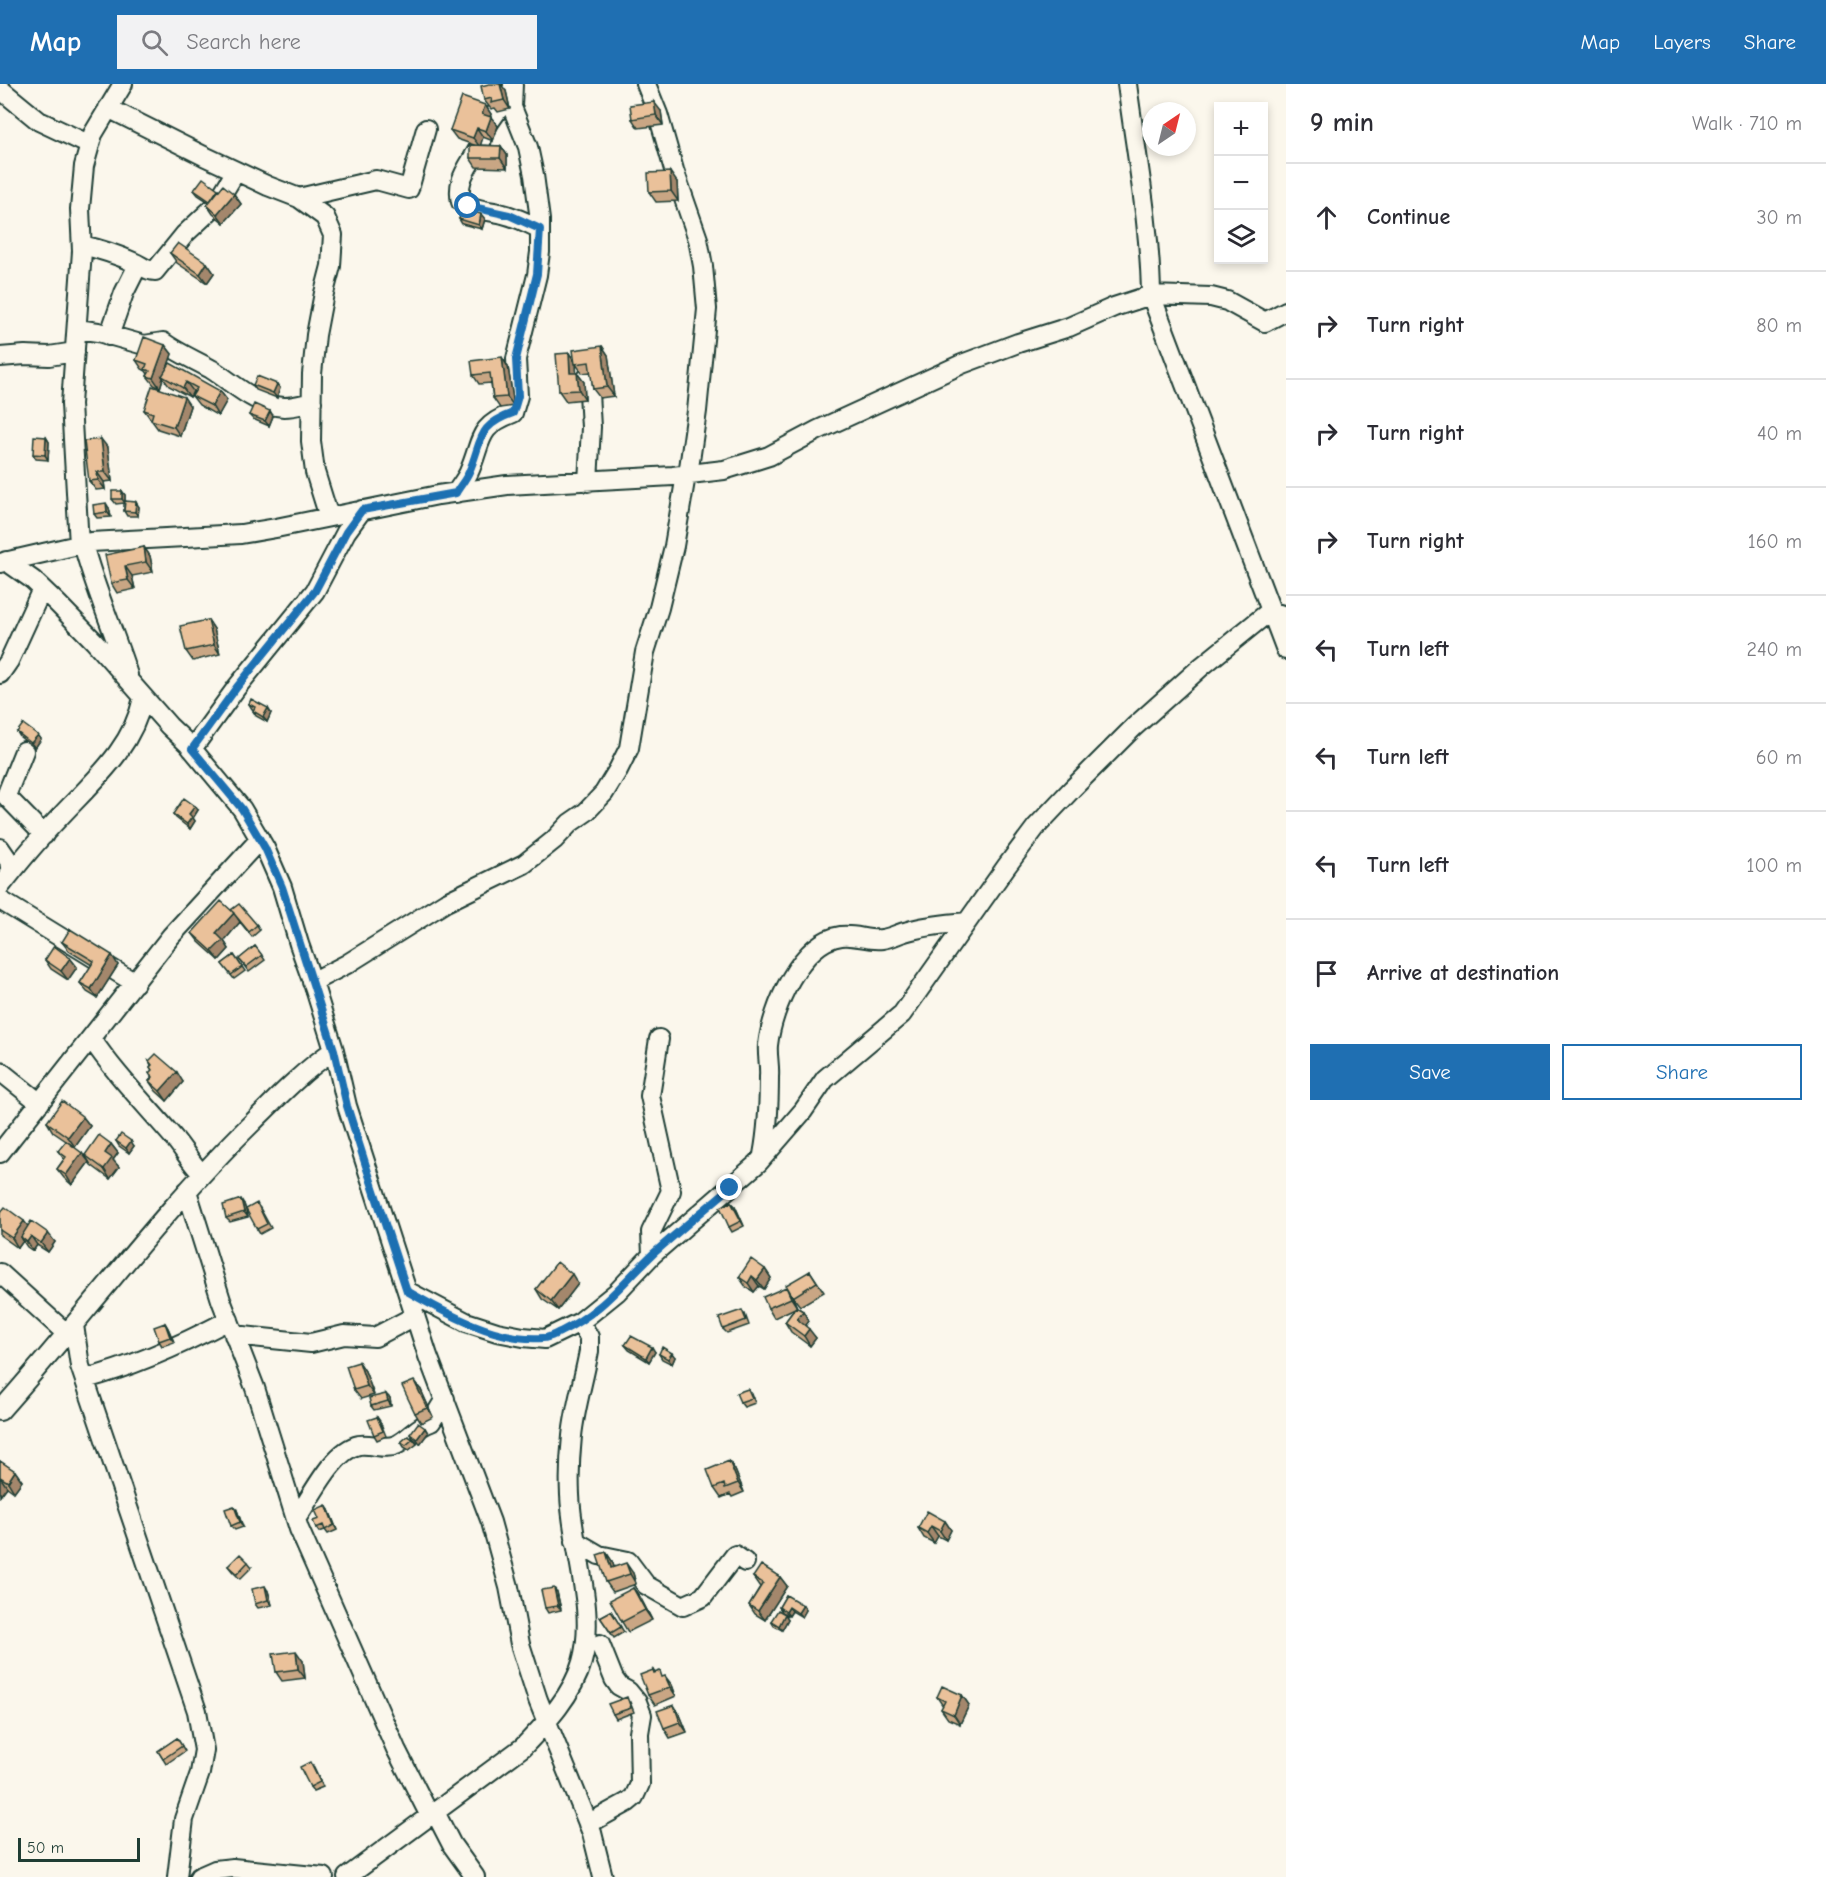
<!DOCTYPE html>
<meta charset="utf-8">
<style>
body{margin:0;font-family:"Comic Neue",sans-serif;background:#f2f2f3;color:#2b2b33}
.controls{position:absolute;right:18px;top:18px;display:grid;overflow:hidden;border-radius:0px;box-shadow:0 3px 9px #0003}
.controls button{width:54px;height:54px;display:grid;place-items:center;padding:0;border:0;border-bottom:2px solid #e1e1e2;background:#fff;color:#2b2b33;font:30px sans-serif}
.compass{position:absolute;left:1142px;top:18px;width:54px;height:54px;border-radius:50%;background:#fff;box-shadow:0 3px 9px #0003;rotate:35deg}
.scale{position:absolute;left:18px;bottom:15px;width:122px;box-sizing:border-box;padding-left:6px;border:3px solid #1f3d34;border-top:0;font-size:16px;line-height:21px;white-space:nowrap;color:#1f3d34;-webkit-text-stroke:4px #fbf7ec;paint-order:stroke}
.stop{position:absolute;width:18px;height:18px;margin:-14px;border:4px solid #1f6fb2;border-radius:50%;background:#fff}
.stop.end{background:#1f6fb2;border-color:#fff;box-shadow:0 2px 6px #0008}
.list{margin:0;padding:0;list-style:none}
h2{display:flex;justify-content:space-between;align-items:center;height:78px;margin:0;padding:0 24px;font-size:26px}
h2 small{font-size:20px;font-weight:400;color:#7c7c81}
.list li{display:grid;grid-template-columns:39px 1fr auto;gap:18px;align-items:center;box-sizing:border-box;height:108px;padding:0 24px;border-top:2px solid #e1e1e2}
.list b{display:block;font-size:22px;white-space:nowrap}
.list em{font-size:20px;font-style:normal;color:#7c7c81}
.actions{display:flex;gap:12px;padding:18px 24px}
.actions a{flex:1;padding:14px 0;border:2px solid #1f6fb2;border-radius:0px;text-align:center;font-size:21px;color:#1f6fb2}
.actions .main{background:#1f6fb2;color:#fff}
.icon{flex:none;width:33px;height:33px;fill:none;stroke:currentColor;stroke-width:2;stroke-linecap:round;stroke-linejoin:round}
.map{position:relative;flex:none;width:1286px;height:1793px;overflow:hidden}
header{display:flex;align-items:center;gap:36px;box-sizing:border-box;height:84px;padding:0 30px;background:#1f6fb2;color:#fff}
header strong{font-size:28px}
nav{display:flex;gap:33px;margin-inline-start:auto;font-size:21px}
.search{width:420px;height:54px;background:#f2f2f3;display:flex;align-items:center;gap:15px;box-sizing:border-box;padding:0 21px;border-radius:0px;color:#7c7c81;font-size:22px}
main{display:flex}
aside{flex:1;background:#fff}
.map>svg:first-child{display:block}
</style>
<header>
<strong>Map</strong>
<div class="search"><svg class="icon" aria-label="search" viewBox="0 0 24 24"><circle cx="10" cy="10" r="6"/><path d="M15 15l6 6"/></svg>Search here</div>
<nav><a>Map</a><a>Layers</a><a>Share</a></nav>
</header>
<main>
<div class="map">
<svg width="1286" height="1793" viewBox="0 0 1286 1793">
<rect width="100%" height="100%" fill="#fbf7ec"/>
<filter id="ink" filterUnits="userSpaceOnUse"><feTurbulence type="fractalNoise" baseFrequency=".0167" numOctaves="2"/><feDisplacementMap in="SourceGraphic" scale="12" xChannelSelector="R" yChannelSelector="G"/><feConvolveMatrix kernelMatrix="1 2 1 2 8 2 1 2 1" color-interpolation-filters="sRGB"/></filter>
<g filter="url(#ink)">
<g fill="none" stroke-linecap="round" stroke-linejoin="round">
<g stroke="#1f3d34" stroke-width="22">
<path id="minor" d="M646,0L658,30L674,86L698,155L703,182L707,225L697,327L688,391
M1127,0C1136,70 1150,140 1151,211L1286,566
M0,5L39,37L90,61
M510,8C504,19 496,28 489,39C483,47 483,57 478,65C468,84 456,95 461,118C474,127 489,126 503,130C516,133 528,139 540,145
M108,24L204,72L268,102L299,114L325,133L333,151L331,182L324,209L316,251L312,290L311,357L315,388L329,433
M299,114L376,96L409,105L426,45
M82,161C99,165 116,170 133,178C141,181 146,187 155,187L185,150L215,122L236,87
M77,245L98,248L144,261L163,258C178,269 195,276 211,285C235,300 254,321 284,323C293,323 303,320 312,318
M109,252L124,209L138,181
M0,273L25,271L49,272L75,268
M588,292L591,343L588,398
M456,409C460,402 466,395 469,388C483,356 476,343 513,329L518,312L516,275L537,191L540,168V136L534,91L528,63L512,23L513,0
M83,460C95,505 114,547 128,591
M79,461L71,320L82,167L80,125L84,82L93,50L123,0
M6,477L33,496L58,520L94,557L169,642L188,660L242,725L265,764L282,803L299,860L315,905L334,966L347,1022L428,1272L491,1438L509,1503L520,1560L538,1616L592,1749L603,1793
M0,479L91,458L241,450L276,444L438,411L507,401L673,392L724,386L769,372L818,346L962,280L1018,259L1069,243L1114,223L1151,211L1211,213L1227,217L1265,238L1286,227
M0,590L9,577L42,505
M192,665L237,603L315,507L346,448L362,426
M24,667L6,712L44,751
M0,764L9,777L11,789
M0,803C18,780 37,757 57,736C92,698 132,666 143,614
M0,816L135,899
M312,898L347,880L446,818L524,780L554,756L570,739L586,728L604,709L618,686L629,664L645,568L659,524L674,462L686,391
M91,954C115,990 146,1021 174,1054C184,1066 191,1079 202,1090
M0,987L40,1019
M0,1069L171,852L260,755
M763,1071C768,1045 769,1019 769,993C770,982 767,971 768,961C772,925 800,858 841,852C855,850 868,857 882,855C891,854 899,849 908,847C927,841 947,840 967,838
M187,1107L221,1216L255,1304L299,1445L396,1665L430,1732
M652,1171L651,1148L671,1107L650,1012L659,955
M0,1189L67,1250
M407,1207L466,1238L497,1248L523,1253L545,1255L580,1238L617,1208L652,1171L758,1079L803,1027L825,995L902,930L1006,783L1036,743L1072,705L1134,643L1201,583L1270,527L1286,532
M74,1241L80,1282L197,1627L204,1666L200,1689L184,1735L177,1793
M234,1251L311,1259L344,1251L375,1253L415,1232
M85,1295C135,1282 183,1260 229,1236
M0,1327C85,1232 161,1128 252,1039C278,1013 303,987 334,966
M296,1435C311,1414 333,1366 359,1361C371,1359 385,1366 396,1361C409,1355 417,1342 431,1338L445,1315
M575,1457L599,1471L628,1477L646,1501L683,1522L703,1513L735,1471L745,1478
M435,1728L452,1761L475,1793
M588,1740L628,1718L634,1713L640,1700L639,1649L642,1631L637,1618L628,1607L619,1602L614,1595L600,1560
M199,1793L215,1786L233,1784L324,1793
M347,1793L523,1663C546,1639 573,1611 582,1578C597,1526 572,1464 570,1411C569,1391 570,1371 572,1352C575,1323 584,1295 589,1267V1253L580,1238"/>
</g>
<use href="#minor" stroke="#fbf7ec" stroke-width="18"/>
</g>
<path fill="#c9a684" stroke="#1f3d34" stroke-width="1.5" d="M506,7L510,25L498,28L495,24L491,25L484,16Z
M485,21L491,30L490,33L498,42L493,57L483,53L480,61L501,62L507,71V84L476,83L470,74L474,61L457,55L450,46Z
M661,27L663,41L638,44L632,35Z
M677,98L678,117L656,118L649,108Z
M218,105L219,106L234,110L241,120L224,139L213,130L207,121L209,118L198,111L194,106Z
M459,135H485L482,145L462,140Z
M170,169L207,179L214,189L207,199L177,179Z
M165,261L172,270L167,284L220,307L227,316L218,332L199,321L192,312L194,308L193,307L190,313L169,302L163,294L160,304L154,301L147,292L148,290L146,287L142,285L136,276Z
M602,262L608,271L614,312L600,314L593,305L591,288L582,289L576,280V289H577L584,298L585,315L566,317L559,307L569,269L575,278Z
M508,283L514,322L500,324L493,314L491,299L479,300L473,291Z
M253,301L280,304L277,314L256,306Z
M190,322L180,352L158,345L144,326Z
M270,327L273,332L269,342L253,335L249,331Z
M46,353L49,358L48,376L36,375L33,370Z
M108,364L112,397L104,398L105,405L96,406L89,397Z
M122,407L125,411V417L139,423L138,432H127L124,427V419L116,420L112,415Z
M109,424L111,433L97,434L94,430Z
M144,463L150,472L153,488L132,492L135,505L117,509L111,499Z
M208,536L214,545L220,570L193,577L186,567Z
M249,620L271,629L267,638L256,632L253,627L254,626L252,625Z
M17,648L38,651L41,655L35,664L20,653Z
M198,726L193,734L195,737L190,745L176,734L173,730Z
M231,826L257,841L260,846L252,853L240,838L224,857L229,865L219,876L199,858L192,849Z
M62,858L118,881L97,914L87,908L80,899L92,881L69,867Z
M255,862L265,876L249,888L239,875Z
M234,871L245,887L234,895L222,880Z
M70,874L77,883L68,896L51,885L45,876Z
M149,977L183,998L167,1017L156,1007L149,997L152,994L149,989L152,986L150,983L151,981Z
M83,1033L90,1042L75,1063L53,1048L47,1038Z
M116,1057L134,1062L129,1069L119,1062Z
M111,1060L118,1069L113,1076L119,1083L110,1095L91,1081L85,1071Z
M58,1067L89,1078L72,1101L64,1094L57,1085L64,1075Z
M731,1118L735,1122L744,1142L732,1148L729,1143Z
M244,1120L248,1133L230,1138L226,1134Z
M260,1124L271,1144L260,1150L257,1145Z
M0,1129L28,1142L55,1158L48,1168L37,1161L33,1167L27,1163L23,1157L18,1164L0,1151Z
M765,1185L771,1194L764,1205L759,1202L754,1208L746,1203L739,1193Z
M810,1187L824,1208L800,1222L793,1213Z
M578,1200L558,1226L542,1215L536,1205Z
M792,1212L797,1223L803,1227L809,1237L805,1242L816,1254L810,1262L791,1248L785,1238L795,1224L774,1234L768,1224Z
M745,1230L749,1241L727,1249L723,1245Z
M165,1239L168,1244L174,1258L162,1262L159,1257Z
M625,1261L655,1268L649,1278L629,1266Z
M659,1270L675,1273L672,1280L662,1275Z
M359,1278L365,1287L374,1311L361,1315L354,1306Z
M421,1306L433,1333L421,1339L415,1329Z
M751,1309L755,1319L744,1323L740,1318Z
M390,1314L391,1322L374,1326L371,1322Z
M377,1333L380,1337L386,1352L377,1356L374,1351Z
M425,1344L428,1349L420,1360L413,1354L410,1350Z
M413,1355L417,1360L409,1366L404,1363L401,1358Z
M0,1377L15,1387L22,1397L14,1408L7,1403L0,1412Z
M729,1377L735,1386L744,1408L732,1413L730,1410L721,1414L714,1404Z
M237,1426L243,1443L235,1446L231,1442Z
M329,1426L337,1446L328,1450L325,1446L319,1448L316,1444L319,1435Z
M945,1437L951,1446L946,1456L938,1452L934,1459L924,1454L918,1444Z
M606,1468L612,1477L614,1483L633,1489L636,1500L613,1508L606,1498Z
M248,1478L252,1483L240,1495L232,1487L228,1482Z
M753,1493H780L787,1502L765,1536L755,1530L749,1521L760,1503Z
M633,1504L640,1513L652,1536L628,1548L622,1538Z
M268,1507L272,1521L258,1524L255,1520Z
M557,1508L561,1526L548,1529L545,1524Z
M786,1511L806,1526L802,1533L792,1527L789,1532L782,1528L779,1523Z
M611,1527L624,1548L614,1554L600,1533Z
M785,1530L788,1535L782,1546L774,1542L771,1537Z
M303,1577L305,1594L282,1597L276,1588Z
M653,1586L655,1589L672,1601L676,1612L655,1621L648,1611Z
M962,1611L969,1621L960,1640L948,1635L941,1625L943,1622L937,1613Z
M630,1618L634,1628L616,1635L613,1630Z
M680,1631L687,1648L670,1654L664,1644Z
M177,1654L185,1667L166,1680L158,1667Z
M313,1682L323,1703L313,1707L310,1703Z"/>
<path fill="#a4876c" stroke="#1f3d34" stroke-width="1.5" d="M500,0H501L506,7L510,25L504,16Z
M654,18L661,27L663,41L656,31Z
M485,21L491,30L488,39L482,30Z
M491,33L498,42L493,57L486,47Z
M477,44L483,53L480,63L473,54Z
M501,62L507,71V84L500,74Z
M670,88L677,98L678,117L671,107Z
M234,110L241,120L224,139L217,130Z
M481,130L485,135L482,145L479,141Z
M207,179L214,189L207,199L200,190Z
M165,261L172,270L164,293L162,292L163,294L160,304L153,294Z
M602,262L608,271L614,312L607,303Z
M569,269L576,279L577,299L570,289Z
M502,273L508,283L514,322L507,313Z
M577,289L584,298L585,315L579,306Z
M186,298L193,307L190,313L183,304Z
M277,300L280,304L277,314L273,309Z
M220,307L227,316L218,332L212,322Z
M184,313L190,322L180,352L174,343Z
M270,327L273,332L269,342L265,337Z
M46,353L49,358L48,376L45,371Z
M101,355L108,364L112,397L105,388Z
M97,388L104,398L105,405L98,396Z
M122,407L125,411V419L122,415Z
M136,418L139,423L138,432L135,428Z
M106,419L109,424L111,433L107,428Z
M144,463L150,472L153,488L146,478Z
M125,482L132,492L135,505L128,496Z
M208,536L214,545L220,570L214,561Z
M268,624L271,629L267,638L263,633Z
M38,651L41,655L35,664L31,659Z
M195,722L198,726L193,734L195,737L190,745L187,740L189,730Z
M234,829L240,838L224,857L229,865L219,876L212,867L216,849Z
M112,871L118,881L97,914L91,905Z
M70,874L77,883L68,896L61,887Z
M177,988L183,998L167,1017L160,1007Z
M83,1033L90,1042L75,1063L68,1053Z
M131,1057L134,1062L129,1069L126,1064Z
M111,1060L118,1069L113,1076L119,1083L110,1095L104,1085L105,1069Z
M82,1069L89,1078L72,1101L66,1091Z
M241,1115L244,1120L248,1133L244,1128Z
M731,1118L735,1122L744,1142L741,1137Z
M24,1137L31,1146L21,1153L23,1157L18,1164L12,1154Z
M48,1149L55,1158L48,1168L41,1159Z
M31,1152L37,1161L33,1167L27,1158Z
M765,1185L771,1194L764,1205L757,1196Z
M572,1190L578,1200L558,1226L551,1217Z
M752,1192L759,1202L754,1208L748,1199Z
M786,1203L792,1212L797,1223L791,1214Z
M803,1227L809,1237L803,1245L797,1235Z
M165,1239L168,1244L174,1258L170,1253Z
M809,1245L816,1254L810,1262L804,1252Z
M652,1263L655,1268L649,1278L646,1274Z
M672,1269L675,1273L672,1280L668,1275Z
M359,1278L365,1287L374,1311L367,1302Z
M414,1297L421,1306L433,1333L427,1324Z
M386,1310L390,1314L391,1322L388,1317Z
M425,1344L428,1349L420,1360L417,1355Z
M729,1377L735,1386L744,1408L738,1399Z
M15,1387L22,1397L14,1408L8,1398Z
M0,1393L7,1403L0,1412Z
M326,1421L329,1426L337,1446L334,1441Z
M234,1422L237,1426L243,1443L240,1438Z
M945,1437L951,1446L946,1456L940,1447Z
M931,1442L938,1452L934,1459L927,1449Z
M606,1468L612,1477L618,1494L611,1484Z
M626,1479L633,1489L636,1500L630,1490Z
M780,1493L787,1502L765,1536L758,1527Z
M265,1502L268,1507L272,1521L268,1516Z
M554,1504L557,1508L561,1526L558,1522Z
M633,1504L640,1513L652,1536L645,1526Z
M803,1521L806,1526L802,1533L798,1529Z
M789,1523L792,1527L789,1532L786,1528Z
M785,1530L788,1535L782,1546L779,1542Z
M296,1567L303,1577L305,1594L298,1585Z
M665,1592L672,1601L676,1612L670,1603Z
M962,1611L969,1621L960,1640L954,1631Z
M674,1621L680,1631L687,1648L680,1638Z"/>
<path fill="#eac19a" stroke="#1f3d34" stroke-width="1.5" d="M489,0H500L504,16L491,19L492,14L484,16L481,2Z
M462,13L485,21L482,30L491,33L486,47L477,44L473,54L450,46Z
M654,18L656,31L632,35L630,21Z
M470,61L501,62L500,74H470Z
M670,88L671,107L649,108L648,89Z
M203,94L218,105L210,117L194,106Z
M223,101L234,110L217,130L207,121Z
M462,125L481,130L479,141L459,135Z
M178,159L207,179L200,190L170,169Z
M144,253L165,261L153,294L147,292L150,287L145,285L147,280L136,276Z
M602,262L607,303L593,305L589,278L575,280L573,266Z
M569,269L570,289H577L579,306L559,307L556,270Z
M502,273L507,313L493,314L490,289L473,291L471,277Z
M170,279L220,307L212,322L192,312L197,304L186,298L183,304L162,292Z
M257,292L277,300L273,309L253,301Z
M152,302L184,313L174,343L151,336L153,329L144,326Z
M254,320L270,327L265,337L249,331Z
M34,352L46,353L45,371L33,370Z
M101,355L105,388H97L98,396L89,397L84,357Z
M112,407H122V415H112Z
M125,417L136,418L135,428L124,427Z
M106,419L107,428L94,430L93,421Z
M144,463L146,478L125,482L128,496L111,499L105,471Z
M208,536L214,561L186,567L180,542Z
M251,615L268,624L263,633L253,627L255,623L249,620Z
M23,640L38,651L31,659L17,648Z
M184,714L195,722L189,730L192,733L187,740L173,730Z
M221,817L234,829L216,849L223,856L212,867L192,849Z
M239,820L257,841L249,848L231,826Z
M70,845L112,871L91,905L80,899L94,877L62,858Z
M54,862L70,874L61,887L45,876Z
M255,862L262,871L246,883L239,875Z
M234,871L242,883L231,891L222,880Z
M156,970L177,988L160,1007L149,997L153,993L149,989L152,986L150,983L152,981L149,977Z
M62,1017L83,1033L68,1053L47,1038Z
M121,1050L131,1057L126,1064L116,1057Z
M99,1051L111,1060L105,1069L112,1074L104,1085L85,1071Z
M66,1057L82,1069L66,1091L57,1085L66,1073L58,1067Z
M241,1115L244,1128L226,1134L223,1121Z
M731,1118L741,1137L729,1143L720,1123Z
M257,1119L267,1140L257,1145L246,1125Z
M5,1123L24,1137L12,1154L0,1146V1129Z
M31,1137L48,1149L41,1159L31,1152L27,1158L21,1153Z
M751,1175L765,1185L757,1196L752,1192L748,1199L739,1193Z
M557,1178L572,1190L551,1217L536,1205Z
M810,1187L817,1198L793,1213L786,1201Z
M786,1203L791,1214L768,1224L763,1213Z
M796,1223L803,1227L797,1235L809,1245L804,1252L785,1238Z
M742,1226L746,1236L723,1245L719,1234Z
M165,1239L170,1253L159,1257L154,1243Z
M631,1252L652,1263L646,1274L625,1261Z
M662,1263L672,1269L668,1275L659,1270Z
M359,1278L367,1302L354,1306L346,1282Z
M414,1297L427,1324L415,1329L402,1302Z
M748,1305L752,1314L740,1318L736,1309Z
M386,1310L388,1317L371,1322L369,1314Z
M377,1333L383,1347L374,1351L368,1336Z
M418,1339L425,1344L417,1355L410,1350Z
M408,1352L413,1355L406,1361L401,1358Z
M0,1377L15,1387L8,1398L0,1393Z
M729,1377L738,1399L725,1404L724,1400L714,1404L707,1386Z
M326,1421L334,1441L325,1446L323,1441L316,1444L313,1437L319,1435L315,1426Z
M234,1422L240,1438L231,1442L225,1425Z
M927,1427L945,1437L940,1447L931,1442L927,1449L918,1444Z
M606,1468L611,1484L626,1479L630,1490L606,1498L597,1471Z
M240,1470L248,1478L237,1490L228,1482Z
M761,1481L780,1493L758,1527L749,1521L763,1499L753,1493Z
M265,1502L268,1516L255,1520L252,1505Z
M554,1504L558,1522L545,1524L541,1506Z
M633,1504L645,1526L622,1538L610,1516Z
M786,1511L803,1521L798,1529L789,1523L786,1528L779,1523Z
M778,1526L785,1530L779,1542L771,1537Z
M611,1527L621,1543L611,1549L600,1533Z
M296,1567L298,1585L276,1588L273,1570Z
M653,1586L654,1589L660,1587L662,1593L665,1592L670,1603L648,1611L640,1591Z
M942,1602L962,1611L954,1631L941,1625L945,1617L937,1613Z
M627,1613L631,1624L613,1630L608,1620Z
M674,1621L680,1638L664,1644L657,1627Z
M177,1654L182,1662L163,1675L158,1667Z
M310,1678L320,1698L310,1703L300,1683Z"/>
</g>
<g fill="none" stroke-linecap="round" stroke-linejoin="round" filter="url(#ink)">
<path stroke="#1f6fb2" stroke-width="8" d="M468,122L509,131L540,145L537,190L516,275L518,312L513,329C476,342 483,356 469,388C466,395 460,402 456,409L362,426L346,448L315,507L237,603L192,665L242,725L265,764L282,803L334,966L347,1022L367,1085L407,1207C445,1229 497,1258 543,1254C549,1254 555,1250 560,1248C602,1228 622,1199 654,1169C679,1147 705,1125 730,1104"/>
</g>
</svg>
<div class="controls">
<button>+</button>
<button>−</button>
<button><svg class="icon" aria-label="layers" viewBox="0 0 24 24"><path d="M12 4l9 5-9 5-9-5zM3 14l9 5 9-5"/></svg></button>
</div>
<svg class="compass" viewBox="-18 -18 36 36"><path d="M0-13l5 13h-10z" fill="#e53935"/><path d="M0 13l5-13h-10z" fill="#7c7c81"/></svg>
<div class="scale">50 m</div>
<div class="stop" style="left:468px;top:122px"></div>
<div class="stop end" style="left:730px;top:1104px"></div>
</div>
<aside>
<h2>9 min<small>Walk · 710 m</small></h2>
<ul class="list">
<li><svg class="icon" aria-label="ahead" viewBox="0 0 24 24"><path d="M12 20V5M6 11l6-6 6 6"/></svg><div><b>Continue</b></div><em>30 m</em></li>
<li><svg class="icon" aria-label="right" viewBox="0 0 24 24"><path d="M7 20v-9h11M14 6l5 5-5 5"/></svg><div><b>Turn right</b></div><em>80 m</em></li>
<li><svg class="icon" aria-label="right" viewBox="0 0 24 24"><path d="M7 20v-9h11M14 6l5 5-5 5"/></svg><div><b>Turn right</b></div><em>40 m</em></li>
<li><svg class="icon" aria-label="right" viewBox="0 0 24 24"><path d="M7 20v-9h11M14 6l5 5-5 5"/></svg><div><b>Turn right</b></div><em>160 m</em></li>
<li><svg class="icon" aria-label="left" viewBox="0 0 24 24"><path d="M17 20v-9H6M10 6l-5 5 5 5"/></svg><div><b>Turn left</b></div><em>240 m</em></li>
<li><svg class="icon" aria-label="left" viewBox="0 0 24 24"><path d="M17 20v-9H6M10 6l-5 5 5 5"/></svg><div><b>Turn left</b></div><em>60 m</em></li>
<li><svg class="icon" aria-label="left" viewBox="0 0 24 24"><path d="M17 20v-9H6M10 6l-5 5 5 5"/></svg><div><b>Turn left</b></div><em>100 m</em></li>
<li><svg class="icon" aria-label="arrive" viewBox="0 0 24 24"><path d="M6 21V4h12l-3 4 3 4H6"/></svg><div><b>Arrive at destination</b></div></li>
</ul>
<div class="actions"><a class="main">Save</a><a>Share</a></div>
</aside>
</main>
